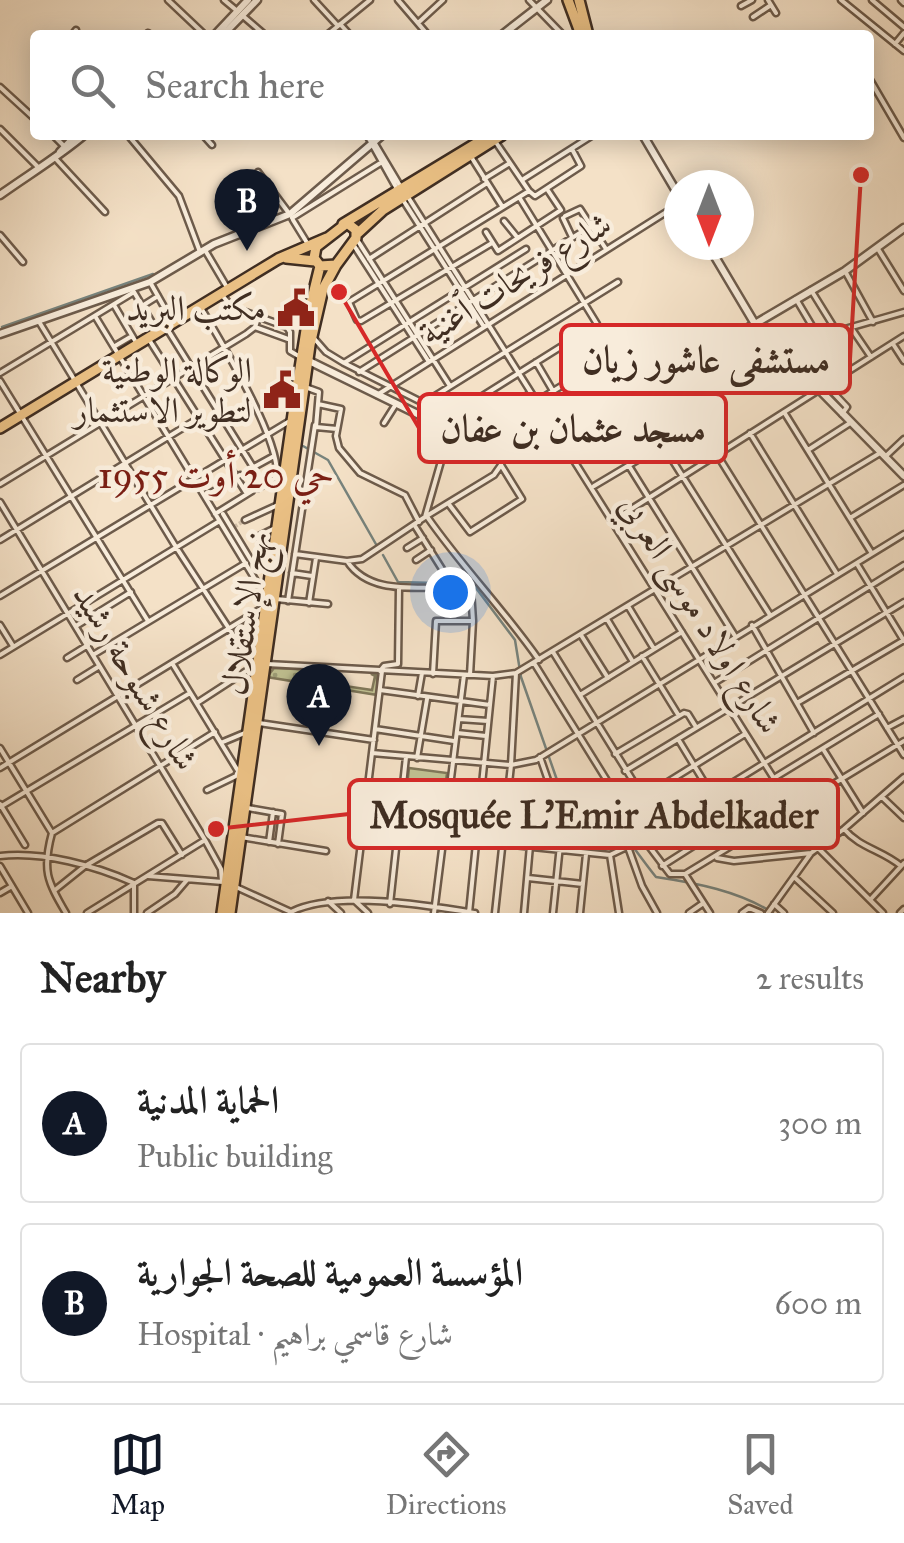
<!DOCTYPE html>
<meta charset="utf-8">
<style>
body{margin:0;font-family:"IM FELL Great Primer",Amiri,serif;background:#f2f2f2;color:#222}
.compass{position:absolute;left:664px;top:170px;width:90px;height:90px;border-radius:50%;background:#fff;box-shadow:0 5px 25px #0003;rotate:180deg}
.you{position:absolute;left:450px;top:592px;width:35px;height:35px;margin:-25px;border:8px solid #fff;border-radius:50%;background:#1a73e8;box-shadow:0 0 0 15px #1a73e833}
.badge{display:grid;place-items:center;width:65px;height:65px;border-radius:50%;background:#111827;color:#fff;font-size:32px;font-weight:700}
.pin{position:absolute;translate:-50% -82px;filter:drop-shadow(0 2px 5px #0008)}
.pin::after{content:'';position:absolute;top:52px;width:35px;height:30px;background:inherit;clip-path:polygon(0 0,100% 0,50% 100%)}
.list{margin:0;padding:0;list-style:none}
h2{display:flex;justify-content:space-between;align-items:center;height:130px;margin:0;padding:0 40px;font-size:42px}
h2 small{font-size:32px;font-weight:400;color:#767676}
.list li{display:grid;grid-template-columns:65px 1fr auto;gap:30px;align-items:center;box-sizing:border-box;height:160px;margin:0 20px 20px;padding:0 20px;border:2px solid #e0e0e0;border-radius:10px}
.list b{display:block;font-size:38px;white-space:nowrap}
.list p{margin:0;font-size:32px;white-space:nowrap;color:#767676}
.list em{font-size:32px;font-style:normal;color:#767676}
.icon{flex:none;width:55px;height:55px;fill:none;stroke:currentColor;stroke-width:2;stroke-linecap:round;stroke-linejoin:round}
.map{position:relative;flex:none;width:904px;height:913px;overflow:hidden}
.search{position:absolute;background:#fff;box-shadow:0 5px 25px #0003;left:30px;right:30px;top:30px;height:110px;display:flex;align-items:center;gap:25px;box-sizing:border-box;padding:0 35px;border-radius:10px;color:#767676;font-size:38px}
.sheet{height:490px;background:#fff}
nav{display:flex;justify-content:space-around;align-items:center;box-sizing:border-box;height:140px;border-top:2px solid #e0e0e0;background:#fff;font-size:28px;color:#767676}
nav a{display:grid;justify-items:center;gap:5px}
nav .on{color:#111827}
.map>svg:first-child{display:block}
</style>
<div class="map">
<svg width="904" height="913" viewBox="0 0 904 913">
<defs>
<pattern id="grass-dots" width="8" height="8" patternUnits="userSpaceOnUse" patternTransform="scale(2.5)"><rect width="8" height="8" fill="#c0c192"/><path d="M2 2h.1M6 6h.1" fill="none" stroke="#9d9d77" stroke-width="1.8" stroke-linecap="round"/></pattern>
</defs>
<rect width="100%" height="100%" fill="#f4e1c7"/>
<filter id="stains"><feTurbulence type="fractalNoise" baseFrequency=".002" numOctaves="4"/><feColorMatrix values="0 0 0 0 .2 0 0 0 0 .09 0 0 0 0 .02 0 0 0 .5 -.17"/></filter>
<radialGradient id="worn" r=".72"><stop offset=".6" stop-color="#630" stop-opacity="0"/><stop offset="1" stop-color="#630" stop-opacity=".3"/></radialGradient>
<path fill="url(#grass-dots)" stroke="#80785a" stroke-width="2.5" d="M274,668L336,671L338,685L372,690L375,676L371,674H377V695L267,677Z"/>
<path fill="#c0c192" stroke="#80785a" stroke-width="2.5" d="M409,768L447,773L443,806L405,803Z"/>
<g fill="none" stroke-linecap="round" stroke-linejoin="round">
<path stroke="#77837d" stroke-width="2.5" d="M2,327L153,274
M303,446L328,460L377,546
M383,555L398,582L473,584L515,640L521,677L557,780C600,792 629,844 656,877C696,883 739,891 773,913"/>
<path stroke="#d0bda6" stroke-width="4" stroke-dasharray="4 2" stroke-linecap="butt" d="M234,527L245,520"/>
<g stroke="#6d5b4b" stroke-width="9">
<path id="minor" d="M168,0L205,35
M224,0L236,10
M314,0L338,26
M398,0L428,35
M529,0L563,35
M768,0L776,13
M841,0L904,51
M872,0L904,27
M901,0L904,3
M741,6L752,0
M243,16L265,35
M753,17L771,5
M418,23L443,0
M340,24L350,35
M148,33L151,35
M72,35L76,30
M327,35L370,0
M895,44L904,33
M869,78L904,138
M0,87L35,119
M0,129L38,167
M53,135L65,147
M128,135L179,196L200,252
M203,135L212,145
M367,135L396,187
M369,139L374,142L402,189
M495,141L529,191
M470,155L502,206
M54,157L105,212
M258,172L288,212
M484,179L510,163
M522,180L593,135
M547,189L561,210
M408,197L817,847L883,913
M403,200L484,327
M565,216L580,209L606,249
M292,218L382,162
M563,218L572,237
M293,220L309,246
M504,221L517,237
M486,232L498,251L561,210
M0,235L23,262
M356,238L450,386
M492,243L361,321L357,320L349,302L529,191L535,196L581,166L572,149
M353,244L429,362
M878,249L904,291
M205,250L228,289
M369,259L487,183
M845,271L873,322
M150,282L172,321
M811,290L837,332
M134,292L157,331
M221,294L232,307L287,327L290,332V351L302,358
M796,299L818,336
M114,305L137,344
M142,306L158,296
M200,306C221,342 280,438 277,477L258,488
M95,316L264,594
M38,320L176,547L252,664
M166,327L253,467
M255,327L288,339
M852,329L871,357
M312,336L326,352L344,363L473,428L531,393
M148,338L247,494
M893,344L904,361
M115,346L132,336
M789,346L847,407L842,414
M780,351L803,341L904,312
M536,362L553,391
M344,363L526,249
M359,372L591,226
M0,373L134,292L132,289
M667,374L904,755
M0,381L148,621
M308,388L319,392L316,427L337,429
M377,395L679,204
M632,396L770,615
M537,401L576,377
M318,404L341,409L336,436L339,448L360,473L405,495L419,522
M422,404L618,282
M784,412L871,552
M494,416L504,428L540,405
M449,417L597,324L519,197
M384,423L396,404
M651,425L686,405
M450,430L425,517L494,475L501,465
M556,431L685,352L689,360
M750,433L837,574
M808,450L850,423
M886,456L904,439
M629,466L735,636
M252,468L274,456
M0,484L246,334L255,327L258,318
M594,486L663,445
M206,496L240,475
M0,502L205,840L221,869L222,882
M448,503L470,532L522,499L501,465L502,453
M215,514L252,491
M223,514L252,562L269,555
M428,518C463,568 505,611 539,660
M850,518L904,485
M245,520L280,504
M614,520L904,336
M415,526L442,569
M257,537L273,529
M0,540L199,418
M407,548L423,538
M295,554L347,561L362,559L425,517
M416,560L431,550
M347,561C373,601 432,582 471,590L473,621L470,675
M857,564L904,641
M292,573L312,576
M0,596L288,422
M276,599L328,604
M288,601L315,425
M309,603L316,558
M628,606L654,649
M607,619L633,662
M0,625L13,646
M752,625L814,733
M76,626L131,592
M581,635L608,678
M553,652L661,826
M0,655L218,522
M93,655L246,563
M642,656L679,716
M67,658L88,645
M172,663L238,771L236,776L207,790
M534,663L642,837L670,874H685L904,741
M267,664L493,676L516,673L880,453
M380,671L384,666L398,664L399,588
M433,674L436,621H473
M77,680L98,667
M714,683L904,565
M380,690L490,705L493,676
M580,695L682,632
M418,696L422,673
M197,703L257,664
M797,703L904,640
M459,719L488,721
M259,723L374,740
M887,728L904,719
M375,729L454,741
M457,733L486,736
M678,739L729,823
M223,742L247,732
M0,748L52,833
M823,749L863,813
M372,753L511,765L536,760L904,534
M615,754L684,713L688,714L696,727
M540,757L549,783V824
M417,758L427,699
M0,768L264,607
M625,771L904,602
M774,778L879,714
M882,797L904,818
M642,798L745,734
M0,804L25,845
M0,807L190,693
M248,808L282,814L278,844
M690,808L708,837
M447,812L608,832
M725,826L736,843
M844,829C860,848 882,850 901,866
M241,837L326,851
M444,838L610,855L633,844L904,677
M269,842L273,812
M628,847L642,886L657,913
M610,855L619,913
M0,856C43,851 96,866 134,883V913
M717,858L734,861L811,853
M0,866L28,913
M662,866L780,791
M685,874L710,913
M148,876L223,882
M794,877L833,913
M528,878L583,884
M236,887L291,912
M55,890L85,866L158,823H162L182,855
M0,893L12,886
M870,900L904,863
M328,901L341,913
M390,904L406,757
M774,904L784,913
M291,912C335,890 426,905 475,913
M66,913C47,881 42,870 52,833L215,732
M87,913L205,840
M147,913L175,894L187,880
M368,913L354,900L382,671
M434,913L464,675
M469,913L490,705
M495,913L511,765L516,673
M524,913L532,823
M553,913L562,826
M580,913L586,854
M689,913L702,904
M742,913L749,908L761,913
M768,913L811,853L844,829L904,777
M900,913L904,909"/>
</g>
<g stroke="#6d5b4b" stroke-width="11">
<path id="tertiary" d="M215,35L248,0
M223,35L257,0
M502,35L547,0
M643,135L679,196
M60,152L76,135
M0,195C28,175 58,157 84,135
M708,245L755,324L904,476
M0,334L150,282L214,244L290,214L382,135
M305,359L485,447C514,458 535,453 561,438L845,271L904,228"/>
</g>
<g stroke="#402e22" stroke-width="14">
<path id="primary" d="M568,0L581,35
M579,0L588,35
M347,223L356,230V238L336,265L320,266L314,258L316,247Z
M343,224L490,135
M357,234L383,210L502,135
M286,258L315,261
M0,428L278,259L327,238
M222,913L295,400L309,311L320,266
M230,913L310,345L323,289L336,265"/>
</g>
<use href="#minor" stroke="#f8ecdb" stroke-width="4"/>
<use href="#tertiary" stroke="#f8ecdb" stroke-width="6"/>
<use href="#primary" stroke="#eac084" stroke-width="9"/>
</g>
<defs>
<g id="civic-bare" transform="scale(3)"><path d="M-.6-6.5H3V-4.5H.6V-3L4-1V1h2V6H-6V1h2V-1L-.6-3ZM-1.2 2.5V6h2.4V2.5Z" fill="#8f2418" stroke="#f8ecdb" stroke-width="2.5" paint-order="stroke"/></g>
</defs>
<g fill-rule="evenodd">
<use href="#civic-bare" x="296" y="308"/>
<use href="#civic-bare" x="282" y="390"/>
</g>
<g text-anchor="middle" stroke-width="9" stroke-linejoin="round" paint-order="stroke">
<g font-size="35" fill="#402e22" stroke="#f8ecdb">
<text transform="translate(515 278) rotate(-32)" y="12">شارع فريحات ٱغنية</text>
<text transform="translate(245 613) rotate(-82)" y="12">نهج الإستقلال</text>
<text transform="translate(701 614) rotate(58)" y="12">شارع اولاد موسى العربي</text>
<text transform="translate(136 677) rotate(59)" y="12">شارع شبوحة رشيد</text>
</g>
<g font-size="35" fill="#402e22" stroke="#f8ecdb" text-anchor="end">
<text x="266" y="320">مكتب البريد</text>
<text x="252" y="382">الوكالة الوطنية<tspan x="252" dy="40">لتطوير الاستثمار</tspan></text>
</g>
<g font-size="38" fill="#7a1f14" stroke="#f8ecdb">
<text x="216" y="488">حي 20 أوت 1955</text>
</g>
</g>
<path fill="none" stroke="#d62828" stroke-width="4" d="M861 175L850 359M339 292L419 428M216 829L349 814"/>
<g fill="#d62828" stroke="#f8ecdb" stroke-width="4">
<circle cx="861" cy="175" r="10"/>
<circle cx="339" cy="292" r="10"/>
<circle cx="216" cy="829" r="10"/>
</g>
<g fill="#f8ecdb" stroke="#d62828" stroke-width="4">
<rect x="561" y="325" width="289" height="68" rx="10"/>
<rect x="419" y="394" width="307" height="68" rx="10"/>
<rect x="349" y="780" width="489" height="68" rx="10"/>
</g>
<g font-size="38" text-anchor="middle" font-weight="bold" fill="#402e22">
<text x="706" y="372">مستشفى عاشور زيان</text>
<text x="573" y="441">مسجد عثمان بن عفان</text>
<text x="594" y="828">Mosquée L'Emir Abdelkader</text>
</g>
<rect width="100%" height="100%" filter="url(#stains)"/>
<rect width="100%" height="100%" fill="url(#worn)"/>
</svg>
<svg class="compass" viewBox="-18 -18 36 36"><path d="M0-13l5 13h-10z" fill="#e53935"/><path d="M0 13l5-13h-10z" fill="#767676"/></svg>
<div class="you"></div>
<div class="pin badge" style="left:319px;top:746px">A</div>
<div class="pin badge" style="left:247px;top:251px">B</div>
<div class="search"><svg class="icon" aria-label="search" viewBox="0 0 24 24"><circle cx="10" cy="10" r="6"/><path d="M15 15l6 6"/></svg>Search here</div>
</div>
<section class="sheet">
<h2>Nearby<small>2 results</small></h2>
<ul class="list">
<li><span class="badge">A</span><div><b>الحماية المدنية</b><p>Public building</p></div><em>300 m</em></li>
<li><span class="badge">B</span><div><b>المؤسسة العمومية للصحة الجوارية</b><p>Hospital · شارع قاسمي براهيم</p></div><em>600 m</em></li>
</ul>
</section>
<nav>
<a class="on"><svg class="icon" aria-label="map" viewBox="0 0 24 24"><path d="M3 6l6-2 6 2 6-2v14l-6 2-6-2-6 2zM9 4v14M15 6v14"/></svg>Map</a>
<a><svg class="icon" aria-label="directions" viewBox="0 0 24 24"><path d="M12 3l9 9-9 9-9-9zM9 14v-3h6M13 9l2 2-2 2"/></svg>Directions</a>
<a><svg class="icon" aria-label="saved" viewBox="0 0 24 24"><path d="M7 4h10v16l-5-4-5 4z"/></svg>Saved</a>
</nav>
